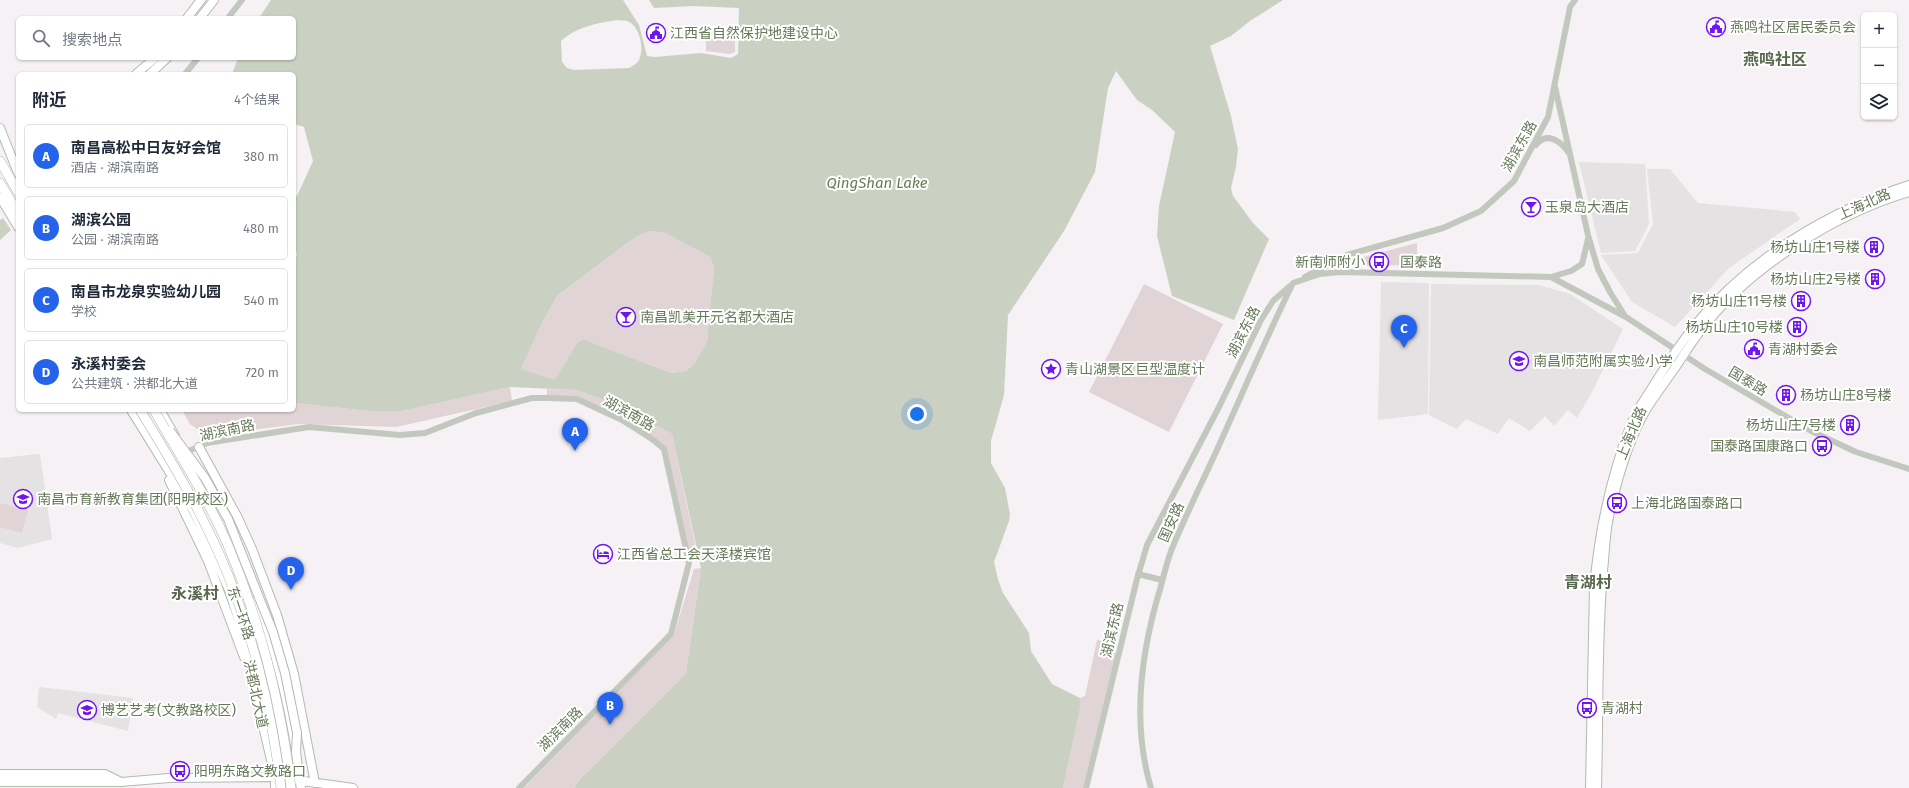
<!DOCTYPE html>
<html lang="zh">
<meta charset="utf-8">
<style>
body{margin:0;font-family:"Fira Sans","Noto Sans SC",sans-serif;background:#f2f2f3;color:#1f2937}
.controls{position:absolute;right:12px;top:12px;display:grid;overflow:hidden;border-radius:6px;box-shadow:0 1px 3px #0004}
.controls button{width:36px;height:36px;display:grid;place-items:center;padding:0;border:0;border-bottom:1px solid #e0e1e3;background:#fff;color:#1f2937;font:20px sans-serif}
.you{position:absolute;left:917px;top:414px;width:14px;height:14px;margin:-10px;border:3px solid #fff;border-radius:50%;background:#1a73e8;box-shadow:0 0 0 6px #1a73e833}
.badge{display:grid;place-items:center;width:26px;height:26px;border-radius:50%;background:#2563eb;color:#fff;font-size:13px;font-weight:700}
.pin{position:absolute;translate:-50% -33px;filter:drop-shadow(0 1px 2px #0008)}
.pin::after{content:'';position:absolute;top:21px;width:14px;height:12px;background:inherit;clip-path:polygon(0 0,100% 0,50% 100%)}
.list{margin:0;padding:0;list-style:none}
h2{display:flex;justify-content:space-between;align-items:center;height:52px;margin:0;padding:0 16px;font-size:17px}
h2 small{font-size:13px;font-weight:400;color:#747a83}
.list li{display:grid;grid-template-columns:26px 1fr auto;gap:12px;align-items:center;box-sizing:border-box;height:64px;margin:0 8px 8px;padding:0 8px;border:1px solid #e0e1e3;border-radius:6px}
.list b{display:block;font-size:15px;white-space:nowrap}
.list p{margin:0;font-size:13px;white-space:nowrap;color:#747a83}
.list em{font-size:13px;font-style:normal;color:#747a83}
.icon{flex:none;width:22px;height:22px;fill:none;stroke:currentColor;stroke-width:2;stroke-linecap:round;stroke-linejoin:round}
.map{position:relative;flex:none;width:1909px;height:788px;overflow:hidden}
.search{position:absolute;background:#fff;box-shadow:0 1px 3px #0004;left:16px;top:16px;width:280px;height:44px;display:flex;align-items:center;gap:10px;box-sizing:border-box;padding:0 14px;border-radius:6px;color:#747a83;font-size:15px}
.panel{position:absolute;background:#fff;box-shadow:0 1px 3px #0004;left:16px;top:72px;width:280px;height:340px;border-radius:6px}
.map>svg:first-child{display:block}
</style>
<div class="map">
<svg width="1909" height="788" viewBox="0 0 1909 788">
<rect width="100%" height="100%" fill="#f5f1f4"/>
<path fill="#e4e2e2" d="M1579,162L1645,164L1649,224L1635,251L1601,253Z
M1647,169H1670L1698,203L1795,212L1800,219L1729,268L1675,327L1632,302L1601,255L1638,253L1653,224Z
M1381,282L1429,283L1428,414L1378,420Z
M1431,284L1539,285L1570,294L1623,329L1592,392L1577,418L1568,410L1554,426L1545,416L1530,431L1509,418L1498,434L1466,419L1457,429L1429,415Z
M40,454L52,539L18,548L0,543V458Z
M39,687L133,698L128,731L58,713L56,719L37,707Z"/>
<path fill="#e0d4d6" d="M706,28L735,30V52L730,54L706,51Z
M651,231L665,233L710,257L714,267L707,341L695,363L686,371L671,373L583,339L577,343L555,381L521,369L542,323L557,296L637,236Z
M1417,243V265L1342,266L1348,261Z
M1144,284L1223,324L1169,432L1089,392Z
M510,387L512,401L396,427L299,424L207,436L190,424L182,410H294V403L369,411H402Z
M547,389L576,390L608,401L672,434L697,553L689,563L664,449L652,439L577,399L547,398Z
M0,503L28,510L22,533L0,527Z
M701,568L686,673L582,777L574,788H524L674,634L694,569Z
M1097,640L1112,642L1116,654L1083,788H1063L1080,709V698L1085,696Z"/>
<path fill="#cbd1c2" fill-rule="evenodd" d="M271,0H623L639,25L647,56L655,57L701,53L731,58L738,54L739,8L694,6L654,8L649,0H1283L1250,21L1231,36L1210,46L1231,116L1238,149L1236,167L1231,188L1233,196L1253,223L1269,239L1234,320L1172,296L1157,236L1159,206L1175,132L1152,110L1137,100L1116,71L1108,88L1095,172L1064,231L1008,315L1004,395L991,441V463L1005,488L1010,514L1009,521L994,562L998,579L1003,593L1029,633L1031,651L1052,684L1080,698V709L1063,788H574L582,777L686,673L701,568L672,434L608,401L576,390L510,387L402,411H369L294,403V259L297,256L294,240V194L297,196L313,161L304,127L294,124V74H232L238,58H294V18H259ZM617,20C620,21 624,20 627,21C639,25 644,46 640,57C639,63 634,65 629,68L574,70L567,68L562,62L561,41C576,27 597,23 617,20ZM651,231L665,233L710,257L714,267L707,341L695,363L686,371L671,373L583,339L577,343L555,380L521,369L542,323L557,296L637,236Z
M3,218L11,230L0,240V220Z"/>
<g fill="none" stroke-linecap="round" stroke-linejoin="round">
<g stroke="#b4bab0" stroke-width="10">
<path id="major" d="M187,18L201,0
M200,18L214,0
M136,74L155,58
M150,74L167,58
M0,128L18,173
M0,197L18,227
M131,410L193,510L229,590L245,639L250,670L275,777V788
M160,410L175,436
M199,447L237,516L252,549L277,615L294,674L315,783
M169,480L208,561L244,657
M228,536L245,571
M256,601C275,649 288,700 296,752C298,764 298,776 301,788
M0,774H105L119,781
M296,780L353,788
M0,782H121L169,778L279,777
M1590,788L1594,587C1598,544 1605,504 1618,462C1623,446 1628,429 1636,414C1642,402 1651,390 1658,378C1670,360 1682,341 1696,324C1750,258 1829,211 1909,185
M1597,788C1599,716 1597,642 1603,570C1605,555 1605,538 1608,522C1615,487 1625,450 1642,417C1651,400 1664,384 1675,368C1684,355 1692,341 1702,329C1750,267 1835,214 1909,192"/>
</g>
<g stroke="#b3b9b0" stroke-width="10">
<path id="highway" d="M0,161L18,192
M0,183L18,213"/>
</g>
<path stroke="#c3c8bf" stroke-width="6" d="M228,18L242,0
M185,74L198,58
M1555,87L1588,235L1598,269L1610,292L1625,316
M1536,145C1546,131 1561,141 1568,152
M1305,277L1347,255L1443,228L1481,211L1514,181L1548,117L1570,7L1575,0
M1551,277L1571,271L1582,264L1588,239
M184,453L207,443L309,427L400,435L425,433L476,413L532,398H547L577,399L622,420L652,439L664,449L689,563L671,634L519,788
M1138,574L1162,580
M1086,788L1137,579L1147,545L1219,407L1261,320L1273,301L1290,286
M1151,788C1131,721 1141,651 1161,586C1164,574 1167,562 1171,551C1186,514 1204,479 1220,443C1244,390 1267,336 1293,283L1320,274L1340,272L1551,277L1626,317L1705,369L1811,431L1856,452L1909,469"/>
<use href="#major" stroke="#fff" stroke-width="8"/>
<use href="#highway" stroke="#fff" stroke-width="9"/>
<g stroke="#b4bab0" stroke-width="10" stroke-linecap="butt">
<path id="major-bridge" d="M170,431L205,478L228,519L260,600L273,632L285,673L297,733L296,752"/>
</g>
<g stroke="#b3b9b0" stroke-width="10" stroke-linecap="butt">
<path id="highway-bridge" d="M140,410C176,468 213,531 236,596C259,658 273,722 281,788
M154,410C179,454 207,497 227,543C260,621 281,704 291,788"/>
</g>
<use href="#major-bridge" stroke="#fff" stroke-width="8"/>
<use href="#highway-bridge" stroke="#fff" stroke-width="9"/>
</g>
<defs>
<g id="civic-ring" transform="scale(1)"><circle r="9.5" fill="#fff" stroke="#7015f1" stroke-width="1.5"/><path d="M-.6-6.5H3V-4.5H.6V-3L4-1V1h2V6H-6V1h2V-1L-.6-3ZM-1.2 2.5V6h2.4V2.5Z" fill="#7015f1"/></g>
<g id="bar-ring" transform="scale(1)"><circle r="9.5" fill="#fff" stroke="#7015f1" stroke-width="1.5"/><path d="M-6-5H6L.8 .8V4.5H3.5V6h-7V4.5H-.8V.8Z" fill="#7015f1"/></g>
<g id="building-ring" transform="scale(1)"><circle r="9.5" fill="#fff" stroke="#7015f1" stroke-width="1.5"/><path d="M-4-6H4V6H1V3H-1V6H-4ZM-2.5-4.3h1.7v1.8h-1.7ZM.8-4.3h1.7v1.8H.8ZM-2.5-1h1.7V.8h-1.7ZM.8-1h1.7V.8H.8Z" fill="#7015f1"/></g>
<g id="bus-ring" transform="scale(1)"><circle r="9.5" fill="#fff" stroke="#7015f1" stroke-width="1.5"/><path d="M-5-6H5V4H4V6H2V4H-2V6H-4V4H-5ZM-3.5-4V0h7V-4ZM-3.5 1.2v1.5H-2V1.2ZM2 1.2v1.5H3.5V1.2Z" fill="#7015f1"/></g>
<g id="school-ring" transform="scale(1)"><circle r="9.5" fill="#fff" stroke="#7015f1" stroke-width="1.5"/><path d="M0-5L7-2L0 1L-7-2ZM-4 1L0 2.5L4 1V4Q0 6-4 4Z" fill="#7015f1"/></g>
<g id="sight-ring" transform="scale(1)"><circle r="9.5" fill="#fff" stroke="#7015f1" stroke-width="1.5"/><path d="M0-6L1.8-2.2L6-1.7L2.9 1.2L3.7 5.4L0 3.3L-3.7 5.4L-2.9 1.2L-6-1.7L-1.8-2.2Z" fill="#7015f1"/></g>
<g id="hotel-ring" transform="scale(1)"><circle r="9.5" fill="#fff" stroke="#7015f1" stroke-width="1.5"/><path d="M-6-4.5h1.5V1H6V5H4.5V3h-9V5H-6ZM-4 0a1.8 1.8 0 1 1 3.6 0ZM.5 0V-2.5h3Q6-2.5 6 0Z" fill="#7015f1"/></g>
</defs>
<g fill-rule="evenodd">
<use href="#civic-ring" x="1716" y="27"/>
<use href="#civic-ring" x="656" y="33"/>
<use href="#bar-ring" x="1531" y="207"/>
<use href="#building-ring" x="1874" y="247"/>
<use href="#bus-ring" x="1379" y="262"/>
<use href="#building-ring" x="1875" y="279"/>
<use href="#building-ring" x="1801" y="301"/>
<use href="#bar-ring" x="626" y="317"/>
<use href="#building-ring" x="1797" y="327"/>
<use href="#civic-ring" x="1754" y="349"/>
<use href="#school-ring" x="1519" y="361"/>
<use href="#sight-ring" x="1051" y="369"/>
<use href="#building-ring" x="1786" y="395"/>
<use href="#building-ring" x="1850" y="425"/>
<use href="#bus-ring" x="1822" y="446"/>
<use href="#school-ring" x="23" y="499"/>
<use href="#bus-ring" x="1617" y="503"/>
<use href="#hotel-ring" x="603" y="554"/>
<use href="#bus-ring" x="1587" y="708"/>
<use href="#school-ring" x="87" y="710"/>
<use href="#bus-ring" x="180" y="771"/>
</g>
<g text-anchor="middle" stroke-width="4" stroke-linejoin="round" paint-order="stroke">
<g font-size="14" fill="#667959" stroke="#fff" text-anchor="start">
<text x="1730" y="32">燕鸣社区居民委员会</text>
<text x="670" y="38">江西省自然保护地建设中心</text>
<text x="1545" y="212">玉泉岛大酒店</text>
<text x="1860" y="252" text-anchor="end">杨坊山庄1号楼</text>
<text x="1365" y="267" text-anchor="end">新南师附小</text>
<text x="1861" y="284" text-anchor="end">杨坊山庄2号楼</text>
<text x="1787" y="306" text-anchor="end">杨坊山庄11号楼</text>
<text x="640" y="322">南昌凯美开元名都大酒店</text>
<text x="1783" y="332" text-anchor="end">杨坊山庄10号楼</text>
<text x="1768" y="354">青湖村委会</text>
<text x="1533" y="366">南昌师范附属实验小学</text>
<text x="1065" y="374">青山湖景区巨型温度计</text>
<text x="1800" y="400">杨坊山庄8号楼</text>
<text x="1836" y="430" text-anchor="end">杨坊山庄7号楼</text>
<text x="1808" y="451" text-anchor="end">国泰路国康路口</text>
<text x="37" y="504">南昌市育新教育集团(阳明校区)</text>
<text x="1631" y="508">上海北路国泰路口</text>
<text x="617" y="559">江西省总工会天泽楼宾馆</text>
<text x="1601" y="713">青湖村</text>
<text x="101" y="715">博艺艺考(文教路校区)</text>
<text x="194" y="776">阳明东路文教路口</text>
</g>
<g font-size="14" fill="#667959" stroke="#fff">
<text transform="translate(1519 146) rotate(-61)" y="5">湖滨东路</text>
<text transform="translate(1864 204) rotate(-24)" y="5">上海北路</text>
<text transform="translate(1421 262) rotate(1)" y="5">国泰路</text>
<text transform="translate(1243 332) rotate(-63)" y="5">湖滨东路</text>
<text transform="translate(1748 381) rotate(31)" y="5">国泰路</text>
<text transform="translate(629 413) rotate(29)" y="5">湖滨南路</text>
<text transform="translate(227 430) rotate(-12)" y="5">湖滨南路</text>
<text transform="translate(1631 433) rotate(-67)" y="5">上海北路</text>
<text transform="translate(1171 522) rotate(-66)" y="5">国安路</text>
<text transform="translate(241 613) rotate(71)" y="5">东一环路</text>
<text transform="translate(1112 630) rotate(-77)" y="5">湖滨东路</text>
<text transform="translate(256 694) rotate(78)" y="5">洪都北大道</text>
<text transform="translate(560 729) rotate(-45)" y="5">湖滨南路</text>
</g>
<g font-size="15" font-style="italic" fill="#6b7b58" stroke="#fff">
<text x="877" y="188">QingShan Lake</text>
</g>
<g font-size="16" font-weight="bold" fill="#596950" stroke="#fff">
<text x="1775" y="65">燕鸣社区</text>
<text x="1588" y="588">青湖村</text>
<text x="195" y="599">永溪村</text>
</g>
</g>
</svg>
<div class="controls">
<button>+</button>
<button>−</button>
<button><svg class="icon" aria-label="layers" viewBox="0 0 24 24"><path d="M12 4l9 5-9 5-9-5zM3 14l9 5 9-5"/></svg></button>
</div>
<div class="you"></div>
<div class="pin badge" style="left:575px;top:451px">A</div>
<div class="pin badge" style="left:610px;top:725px">B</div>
<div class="pin badge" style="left:1404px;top:348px">C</div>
<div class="pin badge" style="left:291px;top:590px">D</div>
<div class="search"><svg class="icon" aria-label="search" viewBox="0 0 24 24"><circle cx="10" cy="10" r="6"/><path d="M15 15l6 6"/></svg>搜索地点</div>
<section class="panel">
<h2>附近<small>4个结果</small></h2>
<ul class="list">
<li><span class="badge">A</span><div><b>南昌高松中日友好会馆</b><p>酒店 · 湖滨南路</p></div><em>380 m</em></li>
<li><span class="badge">B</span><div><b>湖滨公园</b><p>公园 · 湖滨南路</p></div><em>480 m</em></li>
<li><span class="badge">C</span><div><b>南昌市龙泉实验幼儿园</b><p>学校</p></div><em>540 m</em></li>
<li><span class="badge">D</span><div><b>永溪村委会</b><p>公共建筑 · 洪都北大道</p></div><em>720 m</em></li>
</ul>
</section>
</div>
